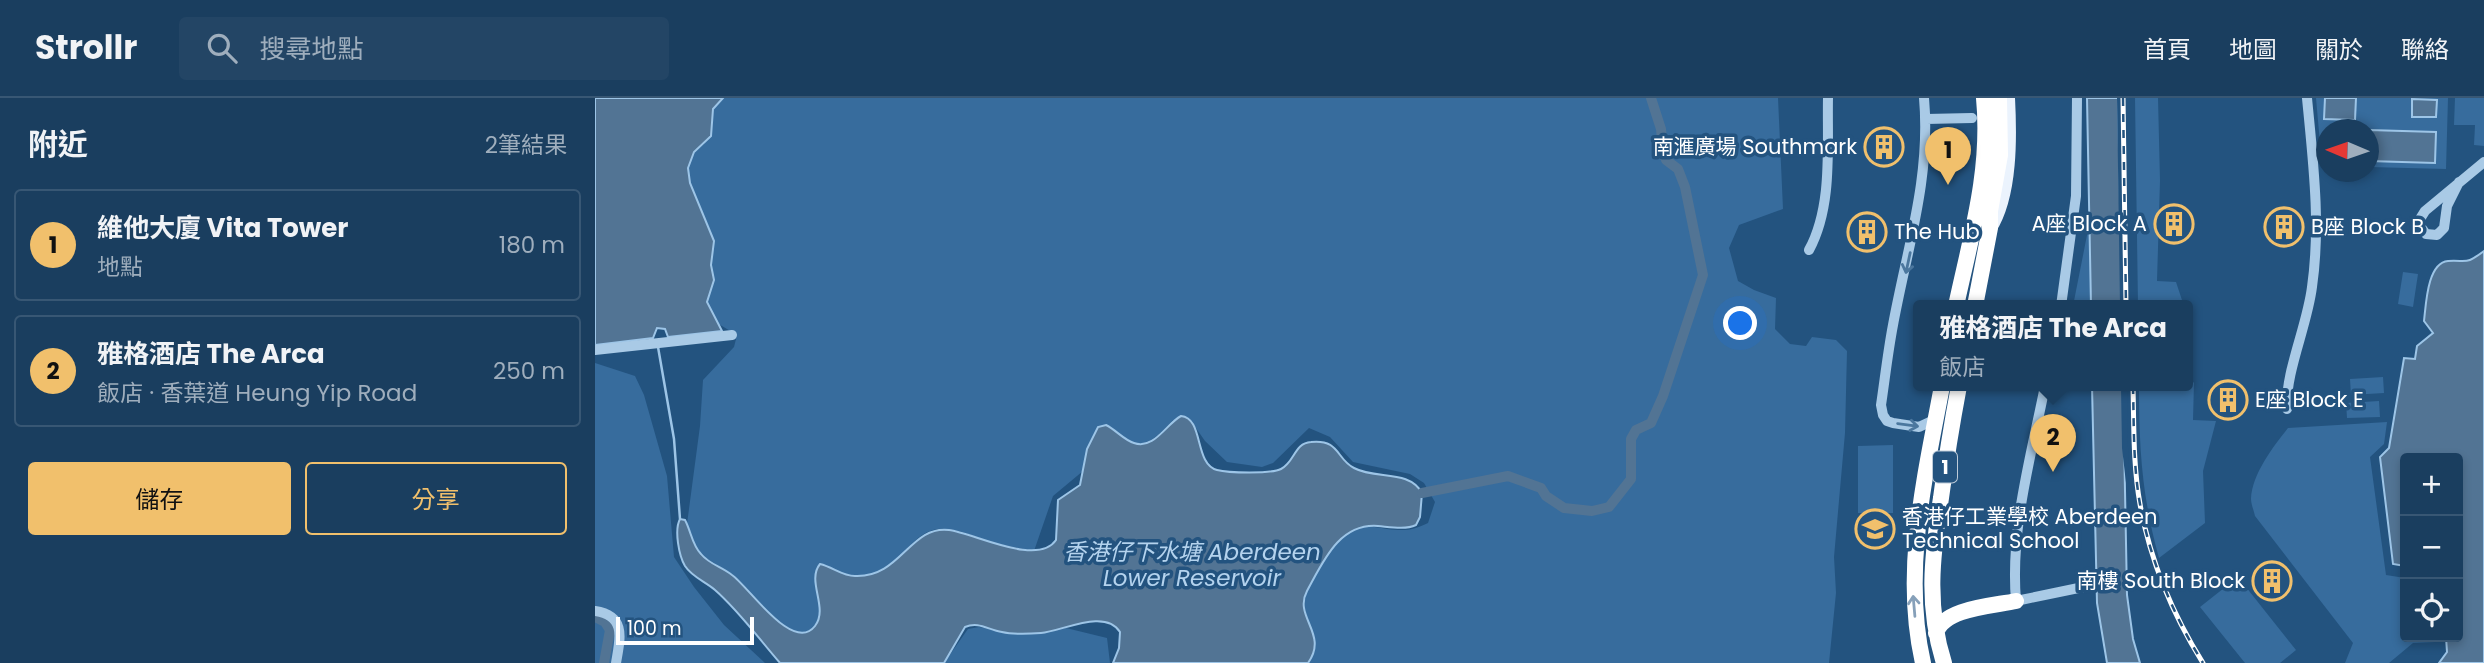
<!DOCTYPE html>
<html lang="zh-TW">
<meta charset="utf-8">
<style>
body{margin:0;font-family:Poppins,"Noto Sans TC",sans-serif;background:#234565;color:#f1f3f6}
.controls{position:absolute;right:21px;bottom:21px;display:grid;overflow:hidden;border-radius:7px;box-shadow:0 4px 10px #0003}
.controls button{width:63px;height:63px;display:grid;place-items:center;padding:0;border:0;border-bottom:2px solid #385774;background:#1a3e5f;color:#f1f3f6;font:35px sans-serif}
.compass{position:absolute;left:1721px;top:21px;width:63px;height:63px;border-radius:50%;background:#1a3e5f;box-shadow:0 4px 10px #0003;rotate:272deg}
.scale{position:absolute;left:21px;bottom:18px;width:138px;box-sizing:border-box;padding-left:7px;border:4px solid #fff;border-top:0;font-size:19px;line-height:24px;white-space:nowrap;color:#fff;-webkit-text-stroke:5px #23537f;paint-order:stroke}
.you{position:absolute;left:1146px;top:226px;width:24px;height:24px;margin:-18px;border:5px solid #fff;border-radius:50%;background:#1a73e8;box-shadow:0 0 0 10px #1a73e833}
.badge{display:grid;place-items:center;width:46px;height:46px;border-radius:50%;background:#f1c06c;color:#111;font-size:23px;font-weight:700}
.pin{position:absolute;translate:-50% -58px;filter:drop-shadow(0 2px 4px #0008)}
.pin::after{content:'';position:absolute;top:37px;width:24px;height:21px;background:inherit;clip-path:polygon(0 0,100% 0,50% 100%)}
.popup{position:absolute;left:1318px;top:202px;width:280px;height:91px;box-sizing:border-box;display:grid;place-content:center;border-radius:7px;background:#1a3e5f;filter:drop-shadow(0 2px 5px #0005);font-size:23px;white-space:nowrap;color:#9faebd}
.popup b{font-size:26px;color:#f1f3f6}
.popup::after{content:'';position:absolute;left:50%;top:100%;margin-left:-14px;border:14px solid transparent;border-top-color:#1a3e5f}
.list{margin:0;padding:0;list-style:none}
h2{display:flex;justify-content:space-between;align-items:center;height:91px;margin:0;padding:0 28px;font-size:30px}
h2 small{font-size:23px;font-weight:400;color:#9faebd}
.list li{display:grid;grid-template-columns:46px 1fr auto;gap:21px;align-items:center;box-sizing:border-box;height:112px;margin:0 14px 14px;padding:0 14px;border:2px solid #385774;border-radius:7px}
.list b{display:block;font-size:26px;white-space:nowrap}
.list p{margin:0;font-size:23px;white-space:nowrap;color:#9faebd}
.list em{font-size:23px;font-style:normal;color:#9faebd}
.actions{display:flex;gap:14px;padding:21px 28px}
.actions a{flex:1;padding:16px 0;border:2px solid #f1c06c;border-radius:7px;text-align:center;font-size:24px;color:#f1c06c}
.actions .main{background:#f1c06c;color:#111}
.icon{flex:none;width:38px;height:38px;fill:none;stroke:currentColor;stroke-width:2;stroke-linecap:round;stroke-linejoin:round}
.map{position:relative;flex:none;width:1889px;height:565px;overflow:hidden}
header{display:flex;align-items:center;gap:42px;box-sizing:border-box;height:98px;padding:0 35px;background:#1a3e5f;border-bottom:2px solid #385774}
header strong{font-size:33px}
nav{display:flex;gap:38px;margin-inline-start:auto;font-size:24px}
.search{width:490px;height:63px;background:#234565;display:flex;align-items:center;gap:18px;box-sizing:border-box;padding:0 24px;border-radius:7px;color:#9faebd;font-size:26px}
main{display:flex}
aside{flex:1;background:#1a3e5f}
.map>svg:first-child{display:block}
</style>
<header>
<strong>Strollr</strong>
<div class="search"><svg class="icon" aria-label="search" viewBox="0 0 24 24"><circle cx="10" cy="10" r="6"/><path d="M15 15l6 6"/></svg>搜尋地點</div>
<nav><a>首頁</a><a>地圖</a><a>關於</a><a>聯絡</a></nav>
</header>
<main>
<aside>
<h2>附近<small>2筆結果</small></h2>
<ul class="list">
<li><span class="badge">1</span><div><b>維他大廈 Vita Tower</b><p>地點</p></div><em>180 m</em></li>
<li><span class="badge">2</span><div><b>雅格酒店 The Arca</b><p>飯店 · 香葉道 Heung Yip Road</p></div><em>250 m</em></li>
</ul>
<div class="actions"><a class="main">儲存</a><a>分享</a></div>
</aside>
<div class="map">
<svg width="1889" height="565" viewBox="0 0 1889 565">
<rect width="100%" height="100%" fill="#23537f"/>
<path fill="#376c9d" d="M128,0H1183L1188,111L1144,127L1134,150L1143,183L1159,192L1181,200L1180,231L1195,246L1211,248L1217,239L1241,242L1252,253L1250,335L1239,459L1241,495L1234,565H713C733,538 698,518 714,489C727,468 741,430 770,428C777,428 785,430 792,431C809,433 817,433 833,425L840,404L829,385L815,376L758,364L735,339L714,330L678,365L667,369L632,364L610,343L596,323L578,322C545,358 544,345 503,329L492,351L488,373L458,398L439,453C425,450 410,448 396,444C379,439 357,427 338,432C307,441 298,490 250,477C241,475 234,469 225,466L221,475L226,518L218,530L213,534L204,536L182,523L138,477L106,457L98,443L92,426L105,328L108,282L139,249L141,241L137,234L122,225L113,209L112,199L119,182L116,167V134L95,85L93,70L99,54L109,46L117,31L118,11Z
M1540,0H1563L1565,83L1562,183L1581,184L1589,208H1543Z
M1721,0H1853L1851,71L1774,69L1773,32H1731V68H1727Z
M1860,0H1889V48L1879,47L1880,27H1859Z
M1494,127L1496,208H1478Z
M1808,174L1823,176L1818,209L1803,206Z
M1593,227V278L1599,285L1598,322L1621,323L1608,373L1610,425L1564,460C1547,399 1544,351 1544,288H1593Z
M0,265L40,278L49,297L72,378L79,459L99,489L129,527L170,565H0Z
M1788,279L1789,295L1756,297L1755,281Z
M1784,303L1785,319L1752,320L1751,305Z
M1792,324L1789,346L1775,359L1791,477L1810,480V539H1841L1840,544L1818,545L1794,565H1750L1758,545L1660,418C1659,413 1656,406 1656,401C1657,376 1678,349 1693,330Z
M1298,347V415H1263V348Z
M1298,420V441H1263V421Z
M1643,479L1701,552L1685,565H1650L1605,509Z
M384,529L418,536L471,530L512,540L515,565H349L373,531Z"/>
<path fill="#527494" stroke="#9dc5e7" stroke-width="2" d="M0,0H128L118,11L116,38L99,54L93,70L95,85L119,143L116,167L119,182L112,204L127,233L73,239L70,231L62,230L58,240L0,247Z
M1492,0H1523L1527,208H1496Z
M1730,0H1761L1760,22L1729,21Z
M1817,1L1842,2L1841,19H1817Z
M1774,32L1841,34L1840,65L1774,63Z
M1889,153V565H1844L1852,554L1851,539H1863V360H1810V468L1798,466L1785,359L1794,350L1809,260L1820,261L1822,248L1838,235L1829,223C1831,207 1832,165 1853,163C1874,162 1870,167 1889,153Z
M1497,288H1528L1532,497L1538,541L1545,565H1512L1502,505Z
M586,318C609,320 599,366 622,372C633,375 676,376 686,371C700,364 699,345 716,344C745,341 741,361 759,370C781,382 814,371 827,395L825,419L821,427C810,432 795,429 783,428C744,425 728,464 712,493C698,519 734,536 713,565H518L524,550L525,534C510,510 468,533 446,535C433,536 420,537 407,534C393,532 384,523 370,529L349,565H185C164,541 144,513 120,492C111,484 97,479 90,468C84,458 79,432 85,421L90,422C96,433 97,447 106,456C114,466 127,469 137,477C154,489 198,556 220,528C234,510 211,483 225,466C238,469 247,478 260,478C306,480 315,427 354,432C379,435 443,469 461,442L463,402L485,387L492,351L503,329L511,327C521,332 529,342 539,345C559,352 571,326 586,318Z"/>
<path fill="#23537f" d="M1522,0H1526L1530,208H1525Z
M1526,288H1532L1534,411L1527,350Z"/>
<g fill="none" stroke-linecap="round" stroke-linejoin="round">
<path stroke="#9dc5e7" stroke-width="2.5" d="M63,249L79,341L85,421"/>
<path stroke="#527494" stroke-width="10" d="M827,395L913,378L946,390L951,398L969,410L997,413L1014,409L1036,381V341L1041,332L1056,325L1068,298L1108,177L1090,89L1083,71L1071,62L1068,53L1066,31L1056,0
M0,519L10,524L15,532L9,565"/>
<path stroke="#a9cae6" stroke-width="10" d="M1329,0C1336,79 1312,151 1298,227C1293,253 1290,280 1286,307L1288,317L1292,323L1298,325L1324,329L1341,321
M1331,21L1377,20
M1864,84L1852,108L1849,130L1842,137L1831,136L1825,128V121L1830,113L1889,64
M1214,152C1238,108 1232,49 1233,0
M1466,208L1481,98L1482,0
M0,252L137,237
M1450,288C1436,359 1415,430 1421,503L1498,487
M1692,311C1690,274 1712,229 1717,189C1726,126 1718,63 1712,0
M0,513C32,518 25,541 21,565"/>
<path stroke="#ebf3fd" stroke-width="14" d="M1395,130C1416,97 1415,38 1413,0"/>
<path stroke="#fff" stroke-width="16" d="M1361,208C1376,138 1396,72 1389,0
M1380,208L1395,130V113L1405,57L1404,0
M1341,535C1349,510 1398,508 1421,503
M1328,565C1307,473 1330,379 1347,288
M1349,565C1331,508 1337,458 1346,400C1351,362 1357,325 1364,288"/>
<g stroke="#fff" stroke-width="5">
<path id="rail" d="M1528,0L1531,208
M1538,288C1539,328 1538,367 1545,406C1555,462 1578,517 1608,565"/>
</g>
<use href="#rail" stroke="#23537f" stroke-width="2.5" stroke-dasharray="8" stroke-linecap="butt"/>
</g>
<defs><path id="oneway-shaft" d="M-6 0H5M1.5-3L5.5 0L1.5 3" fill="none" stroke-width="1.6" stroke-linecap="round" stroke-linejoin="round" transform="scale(1.75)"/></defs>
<g stroke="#4b779e">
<use href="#oneway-shaft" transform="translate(1313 165) rotate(102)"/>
<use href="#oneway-shaft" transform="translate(1313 327) rotate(8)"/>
</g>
<use stroke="#86a0b9" href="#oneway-shaft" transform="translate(1319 508) rotate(-95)"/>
<defs>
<g id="building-ring" transform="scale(2.0125)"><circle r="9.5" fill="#23537f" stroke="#f1c06c" stroke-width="1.5"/><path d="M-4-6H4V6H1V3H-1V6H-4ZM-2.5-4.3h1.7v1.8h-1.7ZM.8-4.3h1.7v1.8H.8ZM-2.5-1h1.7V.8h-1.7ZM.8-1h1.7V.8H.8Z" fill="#f1c06c"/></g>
<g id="school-ring" transform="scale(2.0125)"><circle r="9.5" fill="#23537f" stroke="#f1c06c" stroke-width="1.5"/><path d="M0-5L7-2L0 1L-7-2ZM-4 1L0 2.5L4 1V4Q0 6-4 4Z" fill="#f1c06c"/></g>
</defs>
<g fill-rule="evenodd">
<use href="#building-ring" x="1289" y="49"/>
<use href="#building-ring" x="1579" y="126"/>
<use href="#building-ring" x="1689" y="129"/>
<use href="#building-ring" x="1272" y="134"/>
<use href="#building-ring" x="1633" y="302"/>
<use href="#school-ring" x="1280" y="431"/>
<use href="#building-ring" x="1677" y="483"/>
</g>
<g text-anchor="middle" stroke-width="7" stroke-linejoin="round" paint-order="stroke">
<rect fill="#23537f" stroke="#bdcbd9" stroke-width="2" x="1338" y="353.5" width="24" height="31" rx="5"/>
<g font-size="19" font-weight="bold" fill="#fff">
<text x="1350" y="376">1</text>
</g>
<g font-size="21" fill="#fff" stroke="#23537f" text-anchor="start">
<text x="1262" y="56" text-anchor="end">南滙廣場 Southmark</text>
<text x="1552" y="133" text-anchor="end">A座 Block A</text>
<text x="1716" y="136">B座 Block B</text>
<text x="1299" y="141">The Hub</text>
<text x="1660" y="309">E座 Block E</text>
<text x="1307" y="426">香港仔工業學校 Aberdeen<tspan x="1307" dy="24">Technical School</tspan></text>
<text x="1650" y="490" text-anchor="end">南樓 South Block</text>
</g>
<g font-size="23" font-style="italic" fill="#b4d3ee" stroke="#23537f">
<text x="597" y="462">香港仔下水塘 Aberdeen<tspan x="597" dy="26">Lower Reservoir</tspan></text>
</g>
</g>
</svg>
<div class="controls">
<button>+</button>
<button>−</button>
<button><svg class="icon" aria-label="locate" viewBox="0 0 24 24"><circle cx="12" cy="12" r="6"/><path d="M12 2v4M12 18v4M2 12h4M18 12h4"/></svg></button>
</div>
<svg class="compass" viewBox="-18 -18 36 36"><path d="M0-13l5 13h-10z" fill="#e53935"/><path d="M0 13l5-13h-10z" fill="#9faebd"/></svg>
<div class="scale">100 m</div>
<div class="you"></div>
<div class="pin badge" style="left:1353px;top:87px">1</div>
<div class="pin badge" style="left:1458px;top:374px">2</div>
<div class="popup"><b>雅格酒店 The Arca</b>飯店</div>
</div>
</main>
